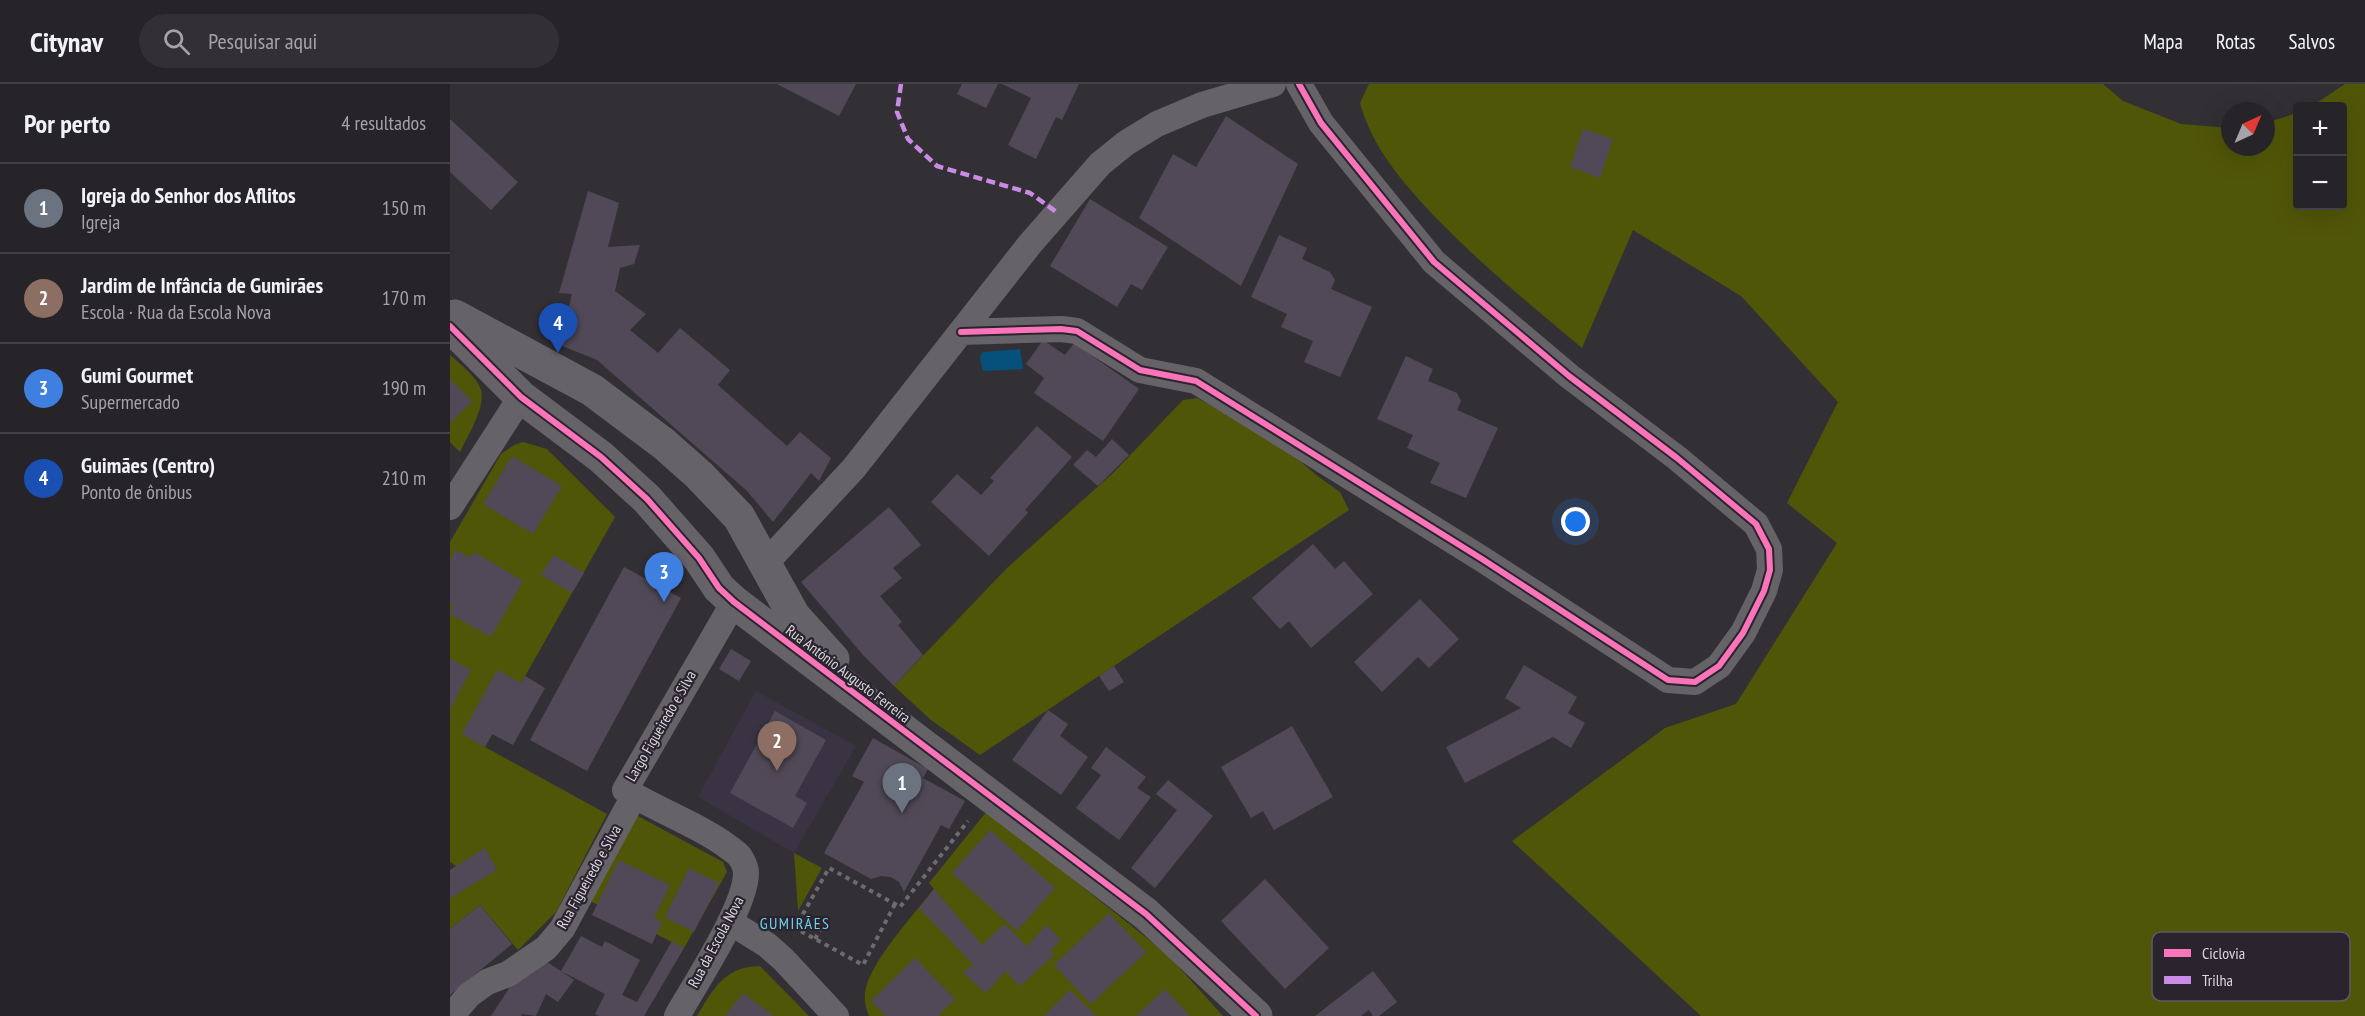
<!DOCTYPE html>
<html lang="pt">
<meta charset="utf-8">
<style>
body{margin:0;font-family:"PT Sans Narrow",sans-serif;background:#323034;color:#f1f3f6}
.controls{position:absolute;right:18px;top:18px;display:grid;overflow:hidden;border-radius:6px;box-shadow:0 6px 24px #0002}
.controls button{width:54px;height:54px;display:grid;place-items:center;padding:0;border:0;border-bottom:2px solid #424145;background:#262428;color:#f1f3f6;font:30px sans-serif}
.compass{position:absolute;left:1771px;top:18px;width:54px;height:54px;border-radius:50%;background:#262428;box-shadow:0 6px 24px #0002;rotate:44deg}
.you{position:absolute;left:1126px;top:438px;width:21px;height:21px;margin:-15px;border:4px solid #fff;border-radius:50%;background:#1a73e8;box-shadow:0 0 0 9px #1a73e833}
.badge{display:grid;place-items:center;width:39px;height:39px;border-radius:50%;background:#d93025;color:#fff;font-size:20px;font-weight:700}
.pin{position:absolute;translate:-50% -50px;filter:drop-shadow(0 2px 3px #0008)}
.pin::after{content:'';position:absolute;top:32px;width:21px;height:18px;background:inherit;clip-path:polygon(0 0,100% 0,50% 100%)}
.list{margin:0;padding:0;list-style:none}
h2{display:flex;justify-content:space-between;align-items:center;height:78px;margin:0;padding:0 24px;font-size:26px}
h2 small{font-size:20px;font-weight:400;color:#a4a4a8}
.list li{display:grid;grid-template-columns:39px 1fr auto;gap:18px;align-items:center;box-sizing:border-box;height:90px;padding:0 24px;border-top:2px solid #424145}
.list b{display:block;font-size:22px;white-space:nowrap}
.list p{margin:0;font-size:20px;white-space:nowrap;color:#a4a4a8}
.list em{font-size:20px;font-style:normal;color:#a4a4a8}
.icon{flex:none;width:33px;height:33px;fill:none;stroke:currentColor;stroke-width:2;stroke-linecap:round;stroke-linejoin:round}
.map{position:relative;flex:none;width:1915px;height:932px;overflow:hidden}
header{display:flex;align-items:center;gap:36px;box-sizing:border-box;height:84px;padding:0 30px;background:#262428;border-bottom:2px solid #424145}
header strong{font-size:28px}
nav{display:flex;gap:33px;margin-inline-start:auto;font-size:21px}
.search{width:420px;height:54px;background:#323034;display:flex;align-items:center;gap:15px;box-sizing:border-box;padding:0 21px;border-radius:33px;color:#a4a4a8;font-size:22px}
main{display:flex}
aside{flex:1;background:#262428}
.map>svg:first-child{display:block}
</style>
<header>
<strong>Citynav</strong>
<div class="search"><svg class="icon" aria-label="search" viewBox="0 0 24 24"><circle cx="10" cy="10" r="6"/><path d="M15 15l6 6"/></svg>Pesquisar aqui</div>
<nav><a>Mapa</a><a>Rotas</a><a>Salvos</a></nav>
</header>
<main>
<aside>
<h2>Por perto<small>4 resultados</small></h2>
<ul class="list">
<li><span class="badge" style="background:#6b7280">1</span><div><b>Igreja do Senhor dos Aflitos</b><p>Igreja</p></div><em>150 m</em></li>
<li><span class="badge" style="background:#8d6e63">2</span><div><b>Jardim de Infância de Gumirães</b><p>Escola · Rua da Escola Nova</p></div><em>170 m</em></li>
<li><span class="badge" style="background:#3f7fe0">3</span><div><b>Gumi Gourmet</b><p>Supermercado</p></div><em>190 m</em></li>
<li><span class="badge" style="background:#1a4fb4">4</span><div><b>Guimães (Centro)</b><p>Ponto de ônibus</p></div><em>210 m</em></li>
</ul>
</aside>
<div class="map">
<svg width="1915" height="932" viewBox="0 0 1915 932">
<rect width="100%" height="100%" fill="#333035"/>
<path fill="#3a3343" d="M306,607L406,662L344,769L248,713Z"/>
<path fill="#505608" d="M919,0H1653L1673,17L1731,40L1780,44V63H1816V39L1847,29L1848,122H1892V22H1862L1895,0H1915V932H1251L1062,757L1215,644L1286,620L1387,459L1337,419L1388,318L1291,212L1183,146L1132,264C1083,223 1033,182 988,136C955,101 923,66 910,19Z
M0,271C10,280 27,293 31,306C36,323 17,353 10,368L0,358Z
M747,314L827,357L866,391L890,408L899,426L530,671L481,636L444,602L557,484L663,389L733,316Z
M73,358L97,365L165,433L35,663L157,730L106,828L68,866L30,821L0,845V786L6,782L0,778V458L51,370L64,361Z
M537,727L718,871L773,932H419C416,925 414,917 415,909C418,880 465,829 484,805L479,799Z
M186,731L273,778L277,788L234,864L140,817Z
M344,769L372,784L348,827Z
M310,882L359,932H247C264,904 274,883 310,882Z"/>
<path fill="#05517b" d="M570,265L573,285L533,287L530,273L533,268Z"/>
<path fill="#514957" d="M327,0H406L389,32Z
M512,0H548L536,24L507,10Z
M552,0H629L612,36L606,33L586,75L558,61L581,14Z
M776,32L848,80L791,202L689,134L723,70L746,83Z
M0,35L68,98L41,126L0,88Z
M1133,45L1163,55L1150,94L1120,83Z
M138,107L169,119L158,163L190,161L184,180L170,184L165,207L196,230L180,246L208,269L230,244L280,286L268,301L337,362L350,348L381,374L369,397L361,389L323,438L297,407L147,276L110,261L122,210L109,209Z
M640,115L718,163L692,206L681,200L667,223L600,182Z
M829,151L857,164L852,175L880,188L885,196L881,205L922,223L890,293L854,278L863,257L831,243L837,230L801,213Z
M593,256L615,271L624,259L689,305L653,357L584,309L594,294L576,280Z
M956,272L983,285L978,297L1007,309L1011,317L1007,326L1048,344L1016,414L980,399L990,379L957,364L963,351L927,335Z
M0,295L22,317L0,339Z
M587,342L622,373L575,426L578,428L576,431L539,472L481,418L507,390L531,411L544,397L540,394Z
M662,355L679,371L648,402L623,381L637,366L646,373Z
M62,372L112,402L83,450L33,420Z
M439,423L471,461L443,484L452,494L430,512L452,538L448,541L473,571L444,602L413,571L351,498Z
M863,460L885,485L894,477L923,510L861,564L839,537L830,545L802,514Z
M6,466L21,474L24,468L73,497L41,553L0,530L3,521L0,519V476Z
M104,471L134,489L122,509L91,491Z
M174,483L231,514L137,687L80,656Z
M970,515L1009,555L979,584L968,573L932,608L904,578Z
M281,565L301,577L289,597L269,585Z
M0,575L21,586L0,625Z
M1074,581L1127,613L1118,629L1135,639L1121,664L1103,653L1015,699L996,663L1071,624L1055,614Z
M664,582L674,598L659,607L649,592Z
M47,586L71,599L75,592L95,604L63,661L42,650L35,663L12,650Z
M598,626L618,640L610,652L638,673L611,711L562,676Z
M325,627L376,656L345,712L357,719L343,744L280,709Z
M842,642L883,713L824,746L813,727L801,734L771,683Z
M423,654L478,685L473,694L515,717L499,745L491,741L454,808L449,798L441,793L431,792L421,795L374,769L414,698L402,692Z
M656,663L696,693L687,704L701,713L669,756L626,724L651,691L641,684Z
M718,696L763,732L705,804L681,784L727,726L706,710Z
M540,746L605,804L567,847L502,789Z
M35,764L47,786L0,814V786Z
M169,776L220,801L204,834L212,838L202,860L142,831Z
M239,784L269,799L244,848L215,833Z
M815,795L879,864L835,905L771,837Z
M484,805L532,861L554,840L577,862L596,841L611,856L600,867L604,871L570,902L555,887L536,909L513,889L523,880L469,824Z
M30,821L62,860L0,911V845Z
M659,829L696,868L641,920L604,881Z
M131,852L152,863L155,857L190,876L172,911L187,918L222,857L234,864L194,932H149L145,930L155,910L111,887L124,896L108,918L96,910L86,932L72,930L71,932H41L67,892L92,875L111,887Z
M465,874L505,915L488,932H436L421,917Z
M923,887L947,918L929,932H923L919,926L911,932H865Z
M715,905L740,932H686Z
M620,906L646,932H594Z
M293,909L324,932H275Z"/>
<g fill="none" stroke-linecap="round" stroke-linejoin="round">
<path stroke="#6d6b6e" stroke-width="4" stroke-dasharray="4.5 4.5" stroke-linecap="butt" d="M445,820L413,881L345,844L379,784L445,820L450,823L518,737
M365,855L371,844"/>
<path stroke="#656367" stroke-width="26" d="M511,248L611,245L627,247L690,286L746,297L1032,475L1218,596L1245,598L1269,582L1293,549L1314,507L1320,486L1319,465L1306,440L1227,374L1119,292L984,178L871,39L849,0
M0,423L71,313
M314,481L404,384L580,160L650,80L676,59L707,40L752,21L823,0
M280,838L317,861L333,875L386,932
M1,932L19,911L37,898L58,890L96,864L112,845L184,712
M227,932C245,900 296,823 296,789C296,783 291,772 286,769C257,744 208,727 175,706L284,518"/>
<path stroke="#656367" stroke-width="33" d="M5,232L142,306L214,360L249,391L289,433L344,532L383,575
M0,242L71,313L151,373L197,415L249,474L269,504L284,518L696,830L806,932"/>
<path stroke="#ca8be6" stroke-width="4.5" stroke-dasharray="9 4.5" stroke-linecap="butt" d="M451,0L447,28L458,55L487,82L580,109L608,129"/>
<g stroke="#29242e" stroke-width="10">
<path id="cycleway" d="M0,242L71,313L151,373L197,415L249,474L269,504L284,518L696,830L806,932
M511,248L611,245L627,247L690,286L746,297L1032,475L1218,596L1245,598L1269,582L1293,549L1314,507L1320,486L1319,465L1306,440L1227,374L1119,292L984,178L871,39L849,0"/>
</g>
<use href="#cycleway" stroke="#fb73b8" stroke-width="6"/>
</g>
<g text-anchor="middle" stroke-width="4.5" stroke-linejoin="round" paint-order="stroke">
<g font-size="15" fill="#dbd8df" stroke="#29242e">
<text transform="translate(398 590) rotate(37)" y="5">Rua António Augusto Ferreira</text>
<text transform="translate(211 642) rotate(-60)" y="5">Largo Figueiredo e Silva</text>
<text transform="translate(139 793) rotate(-61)" y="5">Rua Figueiredo e Silva</text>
<text transform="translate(266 858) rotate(-62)" y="5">Rua da Escola Nova</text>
</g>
<g font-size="16" letter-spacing="1.5" fill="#71ceef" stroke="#29242e">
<text x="345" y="845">GUMIRÃES</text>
</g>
</g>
<rect x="1702" y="848" width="198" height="69" rx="9" fill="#29242e" stroke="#5e5a63" stroke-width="1.5"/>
<rect x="1714" y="865" width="27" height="8" fill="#fb73b8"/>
<rect x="1714" y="892" width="27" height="8" fill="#ca8be6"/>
<g font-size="16" fill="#dbd8df">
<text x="1752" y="875">Ciclovia</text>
<text x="1752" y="902">Trilha</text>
</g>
</svg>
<div class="controls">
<button>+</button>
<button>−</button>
</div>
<svg class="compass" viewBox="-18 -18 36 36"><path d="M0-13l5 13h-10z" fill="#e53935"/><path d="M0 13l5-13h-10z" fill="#a4a4a8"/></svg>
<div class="you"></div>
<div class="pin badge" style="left:452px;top:729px;background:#6b7280">1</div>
<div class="pin badge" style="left:327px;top:687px;background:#8d6e63">2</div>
<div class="pin badge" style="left:214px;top:518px;background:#3f7fe0">3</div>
<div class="pin badge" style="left:108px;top:269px;background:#1a4fb4">4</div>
</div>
</main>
